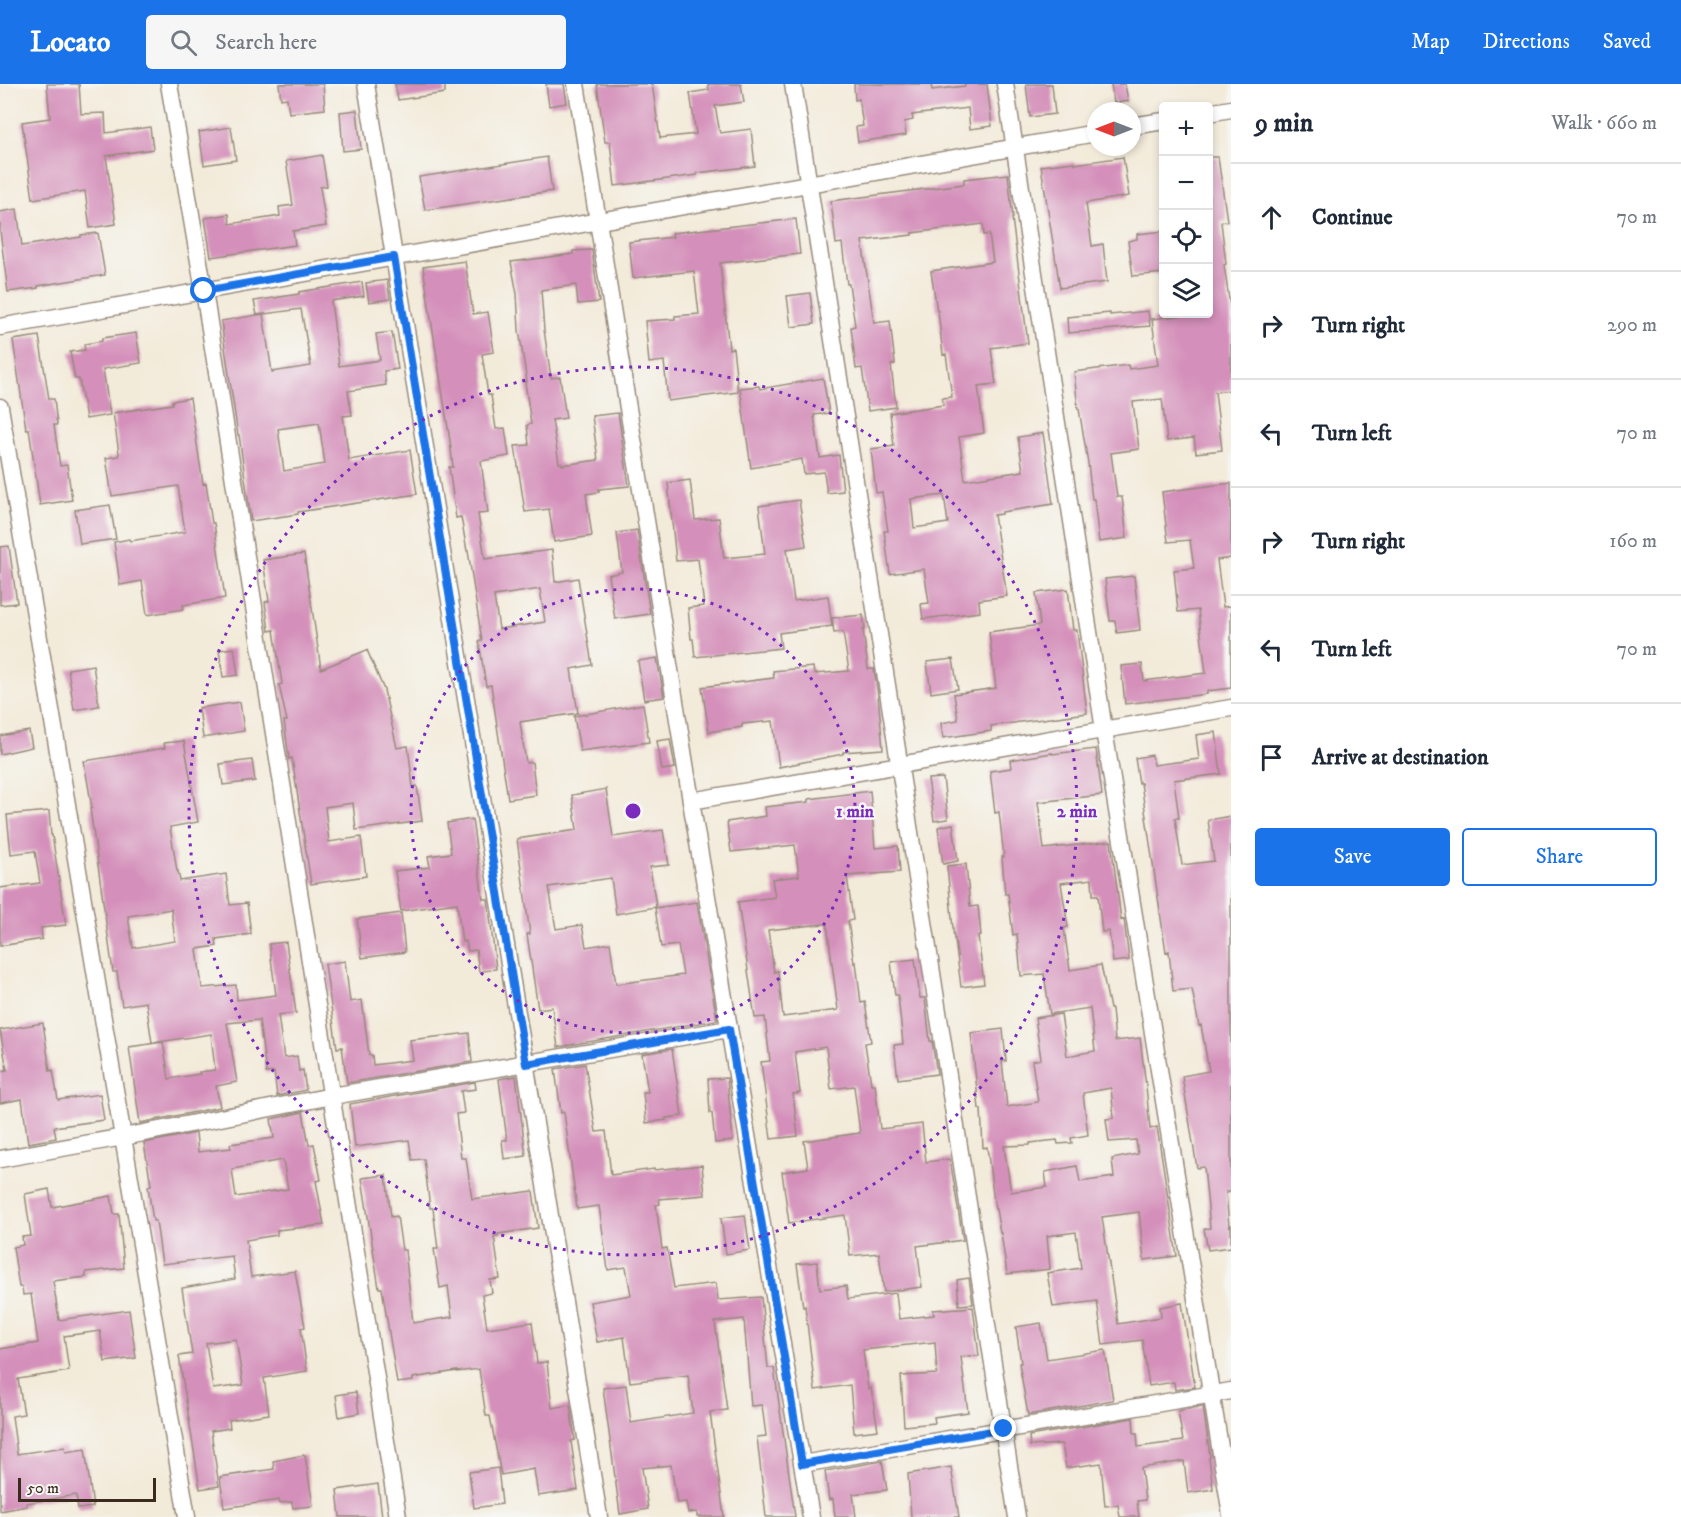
<!DOCTYPE html>
<meta charset="utf-8">
<style>
body{margin:0;font-family:"IM FELL DW Pica",serif;background:#f6f6f7;color:#1f2937}
.controls{position:absolute;right:18px;top:18px;display:grid;overflow:hidden;border-radius:6px;box-shadow:0 3px 9px #0003}
.controls button{width:54px;height:54px;display:grid;place-items:center;padding:0;border:0;border-bottom:2px solid #e0e1e3;background:#fff;color:#1f2937;font:30px sans-serif}
.compass{position:absolute;left:1087px;top:18px;width:54px;height:54px;border-radius:50%;background:#fff;box-shadow:0 3px 9px #0003;rotate:270deg}
.scale{position:absolute;left:18px;bottom:15px;width:138px;box-sizing:border-box;padding-left:6px;border:3px solid #3b2a1e;border-top:0;font-size:16px;line-height:21px;white-space:nowrap;color:#3b2a1e;-webkit-text-stroke:4px #f6f6f2;paint-order:stroke}
.stop{position:absolute;width:18px;height:18px;margin:-14px;border:4px solid #1a73e8;border-radius:50%;background:#fff}
.stop.end{background:#1a73e8;border-color:#fff;box-shadow:0 2px 6px #0008}
.list{margin:0;padding:0;list-style:none}
h2{display:flex;justify-content:space-between;align-items:center;height:78px;margin:0;padding:0 24px;font-size:26px}
h2 small{font-size:20px;font-weight:400;color:#747a83}
.list li{display:grid;grid-template-columns:39px 1fr auto;gap:18px;align-items:center;box-sizing:border-box;height:108px;padding:0 24px;border-top:2px solid #e0e1e3}
.list b{display:block;font-size:22px;white-space:nowrap}
.list em{font-size:20px;font-style:normal;color:#747a83}
.actions{display:flex;gap:12px;padding:18px 24px}
.actions a{flex:1;padding:14px 0;border:2px solid #1a73e8;border-radius:6px;text-align:center;font-size:21px;color:#1a73e8}
.actions .main{background:#1a73e8;color:#fff}
.icon{flex:none;width:33px;height:33px;fill:none;stroke:currentColor;stroke-width:2;stroke-linecap:round;stroke-linejoin:round}
.map{position:relative;flex:none;width:1231px;height:1433px;overflow:hidden}
header{display:flex;align-items:center;gap:36px;box-sizing:border-box;height:84px;padding:0 30px;background:#1a73e8;color:#fff}
header strong{font-size:28px}
nav{display:flex;gap:33px;margin-inline-start:auto;font-size:21px}
.search{width:420px;height:54px;background:#f6f6f7;display:flex;align-items:center;gap:15px;box-sizing:border-box;padding:0 21px;border-radius:6px;color:#747a83;font-size:22px}
main{display:flex}
aside{flex:1;background:#fff}
.map>svg:first-child{display:block}
</style>
<header>
<strong>Locato</strong>
<div class="search"><svg class="icon" aria-label="search" viewBox="0 0 24 24"><circle cx="10" cy="10" r="6"/><path d="M15 15l6 6"/></svg>Search here</div>
<nav><a>Map</a><a>Directions</a><a>Saved</a></nav>
</header>
<main>
<div class="map">
<svg width="1231" height="1433" viewBox="0 0 1231 1433">
<rect width="100%" height="100%" fill="#f6f6f2"/>
<filter id="ink" filterUnits="userSpaceOnUse"><feTurbulence type="fractalNoise" baseFrequency=".0167" numOctaves="2"/><feDisplacementMap in="SourceGraphic" scale="12" xChannelSelector="R" yChannelSelector="G"/><feConvolveMatrix kernelMatrix="1 2 1 2 8 2 1 2 1" color-interpolation-filters="sRGB"/></filter>
<filter id="wash" filterUnits="userSpaceOnUse"><feTurbulence type="fractalNoise" baseFrequency=".008" numOctaves="4" result="noise"/><feDisplacementMap in="SourceGraphic" scale="24" xChannelSelector="R" yChannelSelector="G"/><feGaussianBlur stdDeviation="1.35" result="paint"/><feColorMatrix in="noise" values="0 0 0 0 0 0 0 0 0 0 0 0 0 0 0 0 0 1.4 0 .05"/><feComposite in="paint" operator="in"/></filter>
<g filter="url(#wash)">
<rect width="100%" height="100%" fill="#f3ebda"/>
<g id="blocks">
<path fill="#d48fba" fill-rule="evenodd" d="M47,0H79L81,30L105,29L106,49L150,43L153,65L106,72L116,140L90,144L85,107L33,115L22,38L50,34Z
M279,0H323L325,25L289,29L287,14L281,15Z
M395,0H445V9L398,16Z
M546,0H564L567,19L549,22Z
M597,0H652L660,54L696,50L690,9L709,6L708,0H741L744,18L715,22L720,49L751,45L755,82L697,89V91L615,102L610,58H605Z
M854,0H931L932,6L965,2V0H987L992,42L970,45L968,24L912,31L913,36L904,38L906,51L858,58L856,43L863,42L859,15L855,16Z
M1026,0H1052L1055,30L1030,33Z
M1111,0H1125L1128,17L1114,19Z
M357,26L361,65L343,67L340,28Z
M231,43L236,76L204,81L199,48Z
M322,71L327,102L320,103L326,142L293,147L295,161L211,173L205,134L229,130L230,140L280,132L279,123L293,121L286,77Z
M547,73L552,107L425,126L419,93Z
M1123,73L1129,112L1086,119L1092,162L1103,160L1107,198L1060,204L1041,82L1074,78L1075,80Z
M1209,73H1218L1227,137L1221,138L1226,180L1224,181L1231,229V306L1215,308L1222,366L1196,369L1194,354L1167,357L1162,315L1133,318L1139,365L1111,369L1117,413H1122L1127,454L1099,458L1094,415H1092L1088,379L1079,325H1078L1074,288L1128,281L1129,285L1158,281L1152,235L1195,230H1209Z
M1008,90L1013,134H1012L1028,259L991,264L996,300L978,302L984,349L959,353L965,396L1023,387L1018,353L1043,349L1053,420L1002,428V430L994,431L1007,512L979,516L980,528L923,535L921,520L929,519L924,485L890,490L884,447H888L882,408L876,409L871,365L894,362L890,329L943,321L942,314L952,313L946,270L943,271L938,227H937L931,187L993,178L989,150L984,151L983,140L912,149V151L862,157L874,239L890,237L895,280L891,281L896,323L868,327L862,284L856,285L851,243L855,242L849,200H847L842,159L836,160L831,117L964,100V95ZM944,411L948,439L914,444L911,415Z
M17,125L22,162L81,153V151L98,149L105,191L38,202V204L8,208L0,147V128Z
M796,135L800,170L720,179L729,265L733,264L738,308L668,317L664,277L649,279L645,237L675,235V232L699,230L694,187L633,194L629,158L673,153L672,149Z
M1164,147V189L1133,192L1128,157L1137,155V150Z
M592,166L599,218L578,220L576,201L541,206L544,246L551,294L560,293L566,334L552,336L559,379H562V381L598,376L592,332L618,329L629,402L599,405V408L586,410L592,452L554,458L549,425L525,428L515,362L529,361L527,341L531,340L525,298H527L519,246L517,210L511,178L573,170V167Z
M465,177L473,230L488,228L494,268L482,270L488,311H491L496,345L505,344L509,372L481,377L488,429L478,430L485,475L552,466L555,498L578,494L592,581L571,585L578,629L520,638L526,679L532,678L536,711L508,715L491,601L486,602L479,557H482L468,467H467L461,433L456,434L449,383H453L450,357L423,183ZM540,505L545,538L499,545L494,512Z
M387,196L390,215L369,218L366,199Z
M362,198L364,212L331,217L339,282L380,276L376,250L392,248L398,285L384,287L386,301L348,307L352,331L343,332L349,376L410,366L417,410L298,428V430L251,437L239,351H238L221,237L263,230L272,288L311,282L301,225L257,231L254,217L299,210V208ZM319,339L325,380L284,387L278,345Z
M810,209L814,240L791,243L787,212Z
M1148,227L1150,242L1068,249L1067,233L1110,229V231Z
M136,249L141,279L103,285L110,331L86,335L79,295H75L70,268L85,266L84,260L102,257V254Z
M39,252L49,315H54L57,341H54L60,382L67,381L72,416L40,421L29,345H26L13,256Z
M823,294L829,329L814,331L820,374L839,371L843,407L827,409L824,388L804,390L802,375L751,384L740,304L759,302L760,305Z
M190,314L203,400L206,399L212,439H214L225,514L183,521L184,525L147,531L142,497L120,501L114,458L129,455L130,457L185,448L178,402L112,412L106,374L118,372L119,369L113,329L172,320V317Z
M690,396L695,436L719,434L724,474L765,470L759,422L799,416L806,462L787,465L794,517L828,512L832,542L779,549L781,564L695,573L693,555H691L688,524L704,522L698,475L676,477L668,399Z
M1231,399V474L1217,476L1223,523L1231,522V604L1207,607V610L1125,620L1121,582L1142,580L1144,597L1206,589L1198,526L1178,528L1174,486L1194,484L1190,456L1168,458L1162,408Z
M110,421L116,455L80,460L75,426Z
M637,446L650,530L615,535L608,491L622,488L617,449Z
M9,462L17,519L0,521V463Z
M304,470L321,585L367,566L384,606L397,664L408,662L413,703L417,702L422,737L356,746L353,719L325,723L329,758L361,753L366,792L311,800L292,674L289,675L284,637H287L279,601L282,600L274,546L269,547L265,518L269,517L263,476Z
M1134,492L1140,546L1117,549L1115,537H1110L1105,495Z
M1068,505L1073,546H1077L1087,629L991,642V647L943,654L941,639L958,636L954,610L996,604L989,548L1040,541L1036,509Z
M863,531L865,545L863,546L868,585H874L878,611L883,665L843,668V670L779,683L773,637L742,640V643L709,648L702,603L774,594L773,587L813,583L814,590L849,587L843,548L834,549L832,534Z
M234,564L238,591L223,593L219,566Z
M657,574L664,613L644,616L638,577Z
M953,575L958,605L931,609L927,578Z
M93,581L99,622L74,626L68,585Z
M240,618L244,647L203,654L199,624Z
M643,620L649,658L580,667L574,632Z
M29,647L32,663L0,670V652Z
M1216,648L1221,690L1174,696L1179,734H1175L1182,781L1214,777L1208,736L1231,732V1108H1226L1229,1142L1231,1141V1163L1208,1166L1204,1145L1210,1144L1204,1083L1197,1084L1182,992L1209,987L1201,941L1199,942L1192,905L1173,907L1169,867L1166,868L1141,699H1139L1135,674L1152,671L1154,681L1199,675L1196,651Z
M670,655L675,684L662,686L657,657Z
M184,657L198,738L170,743L177,787H178L180,797L226,790L230,821L247,819L251,850L216,855L217,862L197,865L202,904L236,901L237,916L276,911L269,860L286,858L296,929L278,931L284,974L297,972L299,987L303,986L306,1006L277,1012L274,988L266,989L259,936L227,939L237,998L216,1002L220,1023L140,1039L129,963L163,958L169,995L200,990L199,988L215,986L211,950L152,959L146,918L122,922L117,888H113L90,724H92L84,677L165,664L164,659ZM171,825L175,857L133,864L128,832Z
M1096,665L1102,711L1038,718L1044,765L1111,757L1121,836L1124,835L1129,876L1113,878L1109,847L1102,848L1098,811H1093L1092,795L1061,799L1068,843L1064,844L1070,886L1101,881L1110,925H1112L1115,957L1140,954L1146,1002L1150,1045L1157,1043L1177,1172L1144,1176L1139,1128L1102,1133L1118,1240L1161,1233L1160,1223L1182,1219L1195,1303L1175,1306L1174,1298L1149,1302L1142,1256L1103,1261L1097,1217L1053,1223L1047,1189L1081,1184L1076,1148L1047,1152L1050,1185L1007,1190L1001,1149H1000L996,1125H995L987,1063L983,1064L981,1025H979L971,949L1003,945L1006,977H1002L1007,1023L1038,1018L1032,977L1041,975L1035,934L1061,930L1067,972L1095,967L1090,924L1050,930L1044,890L1021,892L1017,850L1013,851L1008,810H1005L1002,773H1004L999,728L995,729L990,687L1011,684L1010,676L1052,669V670ZM1111,1004L1114,1034L1106,1035L1109,1058L1136,1056L1138,1070L1112,1075L1114,1093L1080,1098L1077,1082L1045,1088L1047,1103L1011,1108L1004,1062L1030,1061V1059L1057,1056L1058,1060L1072,1059L1071,1054L1088,1051L1083,1009Z
M252,676L255,697L223,701L220,680Z
M943,694L948,735L934,737L928,695Z
M606,705L613,753L663,746L669,781L650,783L656,823L616,830L611,794L549,803L556,845L582,841L586,863L610,859L616,900L683,891L678,861L661,863L655,824L697,818L717,936L558,963L552,923L538,925L527,850H530L517,755L577,746L572,711Z
M870,707L875,764L898,762L900,788L847,792L853,836L848,837L854,879L856,878L861,919L865,918L871,958L865,959L871,1000H875L880,1045L922,1040L926,1078L950,1075L963,1156L917,1162L922,1203L884,1208L879,1169L850,1172L845,1131L789,1139L782,1088L808,1084L804,1057L860,1049L854,1002L831,1005L826,963L795,968L800,1009L793,1010L798,1052L771,1055L761,978L770,977L765,933L755,934L738,818L775,813L772,795L799,792L795,761L731,768L727,738L766,732L765,723L809,718V715ZM823,840H827L838,926L783,933L778,887L774,888L768,846Z
M49,727L51,751H52L66,841L41,844L42,855L0,862V804L40,799L35,767L11,770L7,731Z
M472,735L483,815H488L496,885L479,888L476,866L468,867L466,857L462,858L457,819L401,827L395,787L430,783L428,772L451,769L447,739Z
M953,740L958,777L943,780L938,743Z
M966,780L970,823L978,822L981,852H978L984,900L961,903L955,855H954L947,782Z
M401,829L405,868L362,874L357,835Z
M915,875L920,914H925L930,957H932L937,990L898,995L894,961L903,960L898,911H895L891,878Z
M345,877L350,918L362,916L369,971H372L373,981L413,976L410,956L469,949L472,978L347,999L342,963L337,964L325,880Z
M43,939L50,987L53,986L58,1016L100,1010L104,1036L54,1043L56,1054L28,1059L22,1015L0,1019V987L7,986L0,946Z
M672,965L682,1032L666,1034V1036L646,1039L643,1008H648L642,970Z
M585,980L596,1048L606,1047L611,1091L654,1085V1086L702,1081L705,1111L659,1115L660,1120L656,1121L662,1165L667,1164L674,1204L716,1199L718,1216L761,1213L768,1284H774L795,1433H766L757,1353L766,1352L762,1321L751,1322L744,1235L715,1238L727,1326L710,1328L724,1433H697V1428L688,1429L686,1418L677,1419L671,1381L642,1384L648,1425L620,1430L603,1304L626,1301L631,1339L693,1329L688,1291L630,1298L624,1253L597,1258L590,1218L631,1211L626,1183L608,1186L599,1122L577,1125L564,1028L561,1029L555,985Z
M516,992L526,1072L504,1075L502,1056H507L499,995Z
M727,994L733,1057L715,1059L712,1029H710L708,995Z
M475,998L476,1005L461,1007L464,1029L456,1030L461,1074H466L472,1115L533,1107L538,1144L498,1150V1152H494L500,1195L490,1196L492,1209L482,1211L487,1244L532,1238L537,1279L547,1278L552,1324L570,1321L575,1356L571,1357L578,1406L538,1412L534,1385L501,1391L490,1332H486L479,1285L457,1288V1287L413,1294V1297L397,1299L382,1204H379L362,1094L386,1091L391,1133L397,1132L402,1166H405L413,1239L452,1233L448,1202L440,1204L434,1165H438L433,1124H430L424,1075L412,1076L409,1056L355,1063L350,1020Z
M303,1028L309,1061L314,1060L321,1096L316,1097L324,1141L277,1146V1151L246,1156L251,1193L295,1187L305,1243L301,1244L307,1287L264,1294L269,1330L229,1336L230,1344L211,1347L219,1402L200,1405L179,1272L192,1270L182,1204L235,1195L232,1172L162,1180L156,1137H153L148,1102L151,1101L144,1059L196,1049L198,1068L231,1064L230,1060L274,1054L271,1035ZM283,1076L288,1105L236,1113L232,1085ZM236,1255L243,1301L213,1305L206,1259Z
M49,1105L52,1123L111,1112L114,1130H119L124,1184L86,1188V1193L53,1197L59,1236L129,1226L136,1274L105,1278L100,1247L64,1252L69,1287L18,1295L24,1330L12,1332L17,1370L65,1363L66,1368L85,1365L93,1423L78,1425L76,1411L26,1419L27,1422L0,1427V1265L38,1259L31,1210L23,1211L22,1203H19L13,1163L23,1161L22,1153L31,1152L25,1110Z
M745,1131L750,1166L726,1170L721,1134Z
M817,1178L820,1205L846,1202L848,1215L896,1209L899,1235L934,1231L933,1226L973,1223L979,1272L961,1273L968,1328L934,1333L935,1339L904,1342L901,1292L937,1290L935,1258L863,1266L868,1305L871,1304L878,1346L854,1349L850,1301L815,1306L805,1222L803,1223L797,1180Z
M969,1194L973,1220L959,1221L957,1196Z
M1041,1239L1047,1275L1105,1266L1113,1316L1028,1331L1019,1279H1021L1016,1243Z
M356,1308L359,1329L339,1333L336,1311Z
M1203,1322L1210,1373L1209,1374L1213,1405L1188,1409L1184,1377L1141,1384L1145,1416L1137,1417L1139,1433H1120L1118,1421L1105,1422L1101,1379L1066,1384L1062,1360L1030,1362L1029,1352L1133,1334L1134,1349H1137L1138,1363L1183,1357L1178,1327Z
M305,1371L313,1422L293,1424L292,1418L279,1419V1416L224,1424L220,1393L274,1385L273,1377Z
M882,1377L887,1406L853,1410L856,1433H835L833,1415L829,1416L825,1387Z
M951,1383L959,1433H911L908,1390Z
M498,1384L502,1420L474,1424L469,1388Z
M378,1400L382,1433H340L337,1406Z"/>
</g>
</g>
<g filter="url(#ink)">
<use href="#blocks" fill-opacity="0" stroke="#978a7c" stroke-width="1.5"/>
<g fill="none" stroke-linecap="round" stroke-linejoin="round">
<g stroke="#978a7c" stroke-width="19">
<path id="minor" d="M169,0L204,207L398,1433
M366,0L599,1433
M576,0L691,717L811,1433
M793,0L1017,1433
M1005,0L1104,646L1231,1431
M1208,29L1231,25
M1132,42L1164,37
M0,243L1096,49
M0,323L187,1433
M691,717L1231,624
M0,1075L123,1053L332,1012L729,945
M802,1380L1231,1307"/>
</g>
<use href="#minor" stroke="#fff" stroke-width="16"/>
</g>
</g>
<g fill="none" stroke-linecap="round" stroke-linejoin="round" filter="url(#ink)">
<path stroke="#1a73e8" stroke-width="8" d="M204,207L394,173L526,980L729,945L802,1380L1004,1345"/>
</g>
<g fill="none" stroke="#7b2cbf" stroke-width="3" stroke-dasharray="3 6">
<circle cx="633" cy="727" r="222"/>
<circle cx="633" cy="727" r="444"/>
</g>
<circle cx="633" cy="727" r="9" fill="#7b2cbf" stroke="#f6f6f2" stroke-width="3"/>
<g font-size="18" text-anchor="middle" font-weight="bold" fill="#7b2cbf" stroke="#f6f6f2" stroke-width="5" stroke-linejoin="round" paint-order="stroke">
<text x="855" y="733">1 min</text>
<text x="1077" y="733">2 min</text>
</g>
</svg>
<div class="controls">
<button>+</button>
<button>−</button>
<button><svg class="icon" aria-label="locate" viewBox="0 0 24 24"><circle cx="12" cy="12" r="6"/><path d="M12 2v4M12 18v4M2 12h4M18 12h4"/></svg></button>
<button><svg class="icon" aria-label="layers" viewBox="0 0 24 24"><path d="M12 4l9 5-9 5-9-5zM3 14l9 5 9-5"/></svg></button>
</div>
<svg class="compass" viewBox="-18 -18 36 36"><path d="M0-13l5 13h-10z" fill="#e53935"/><path d="M0 13l5-13h-10z" fill="#747a83"/></svg>
<div class="scale">50 m</div>
<div class="stop" style="left:204px;top:207px"></div>
<div class="stop end" style="left:1004px;top:1345px"></div>
</div>
<aside>
<h2>9 min<small>Walk · 660 m</small></h2>
<ul class="list">
<li><svg class="icon" aria-label="ahead" viewBox="0 0 24 24"><path d="M12 20V5M6 11l6-6 6 6"/></svg><div><b>Continue</b></div><em>70 m</em></li>
<li><svg class="icon" aria-label="right" viewBox="0 0 24 24"><path d="M7 20v-9h11M14 6l5 5-5 5"/></svg><div><b>Turn right</b></div><em>290 m</em></li>
<li><svg class="icon" aria-label="left" viewBox="0 0 24 24"><path d="M17 20v-9H6M10 6l-5 5 5 5"/></svg><div><b>Turn left</b></div><em>70 m</em></li>
<li><svg class="icon" aria-label="right" viewBox="0 0 24 24"><path d="M7 20v-9h11M14 6l5 5-5 5"/></svg><div><b>Turn right</b></div><em>160 m</em></li>
<li><svg class="icon" aria-label="left" viewBox="0 0 24 24"><path d="M17 20v-9H6M10 6l-5 5 5 5"/></svg><div><b>Turn left</b></div><em>70 m</em></li>
<li><svg class="icon" aria-label="arrive" viewBox="0 0 24 24"><path d="M6 21V4h12l-3 4 3 4H6"/></svg><div><b>Arrive at destination</b></div></li>
</ul>
<div class="actions"><a class="main">Save</a><a>Share</a></div>
</aside>
</main>
